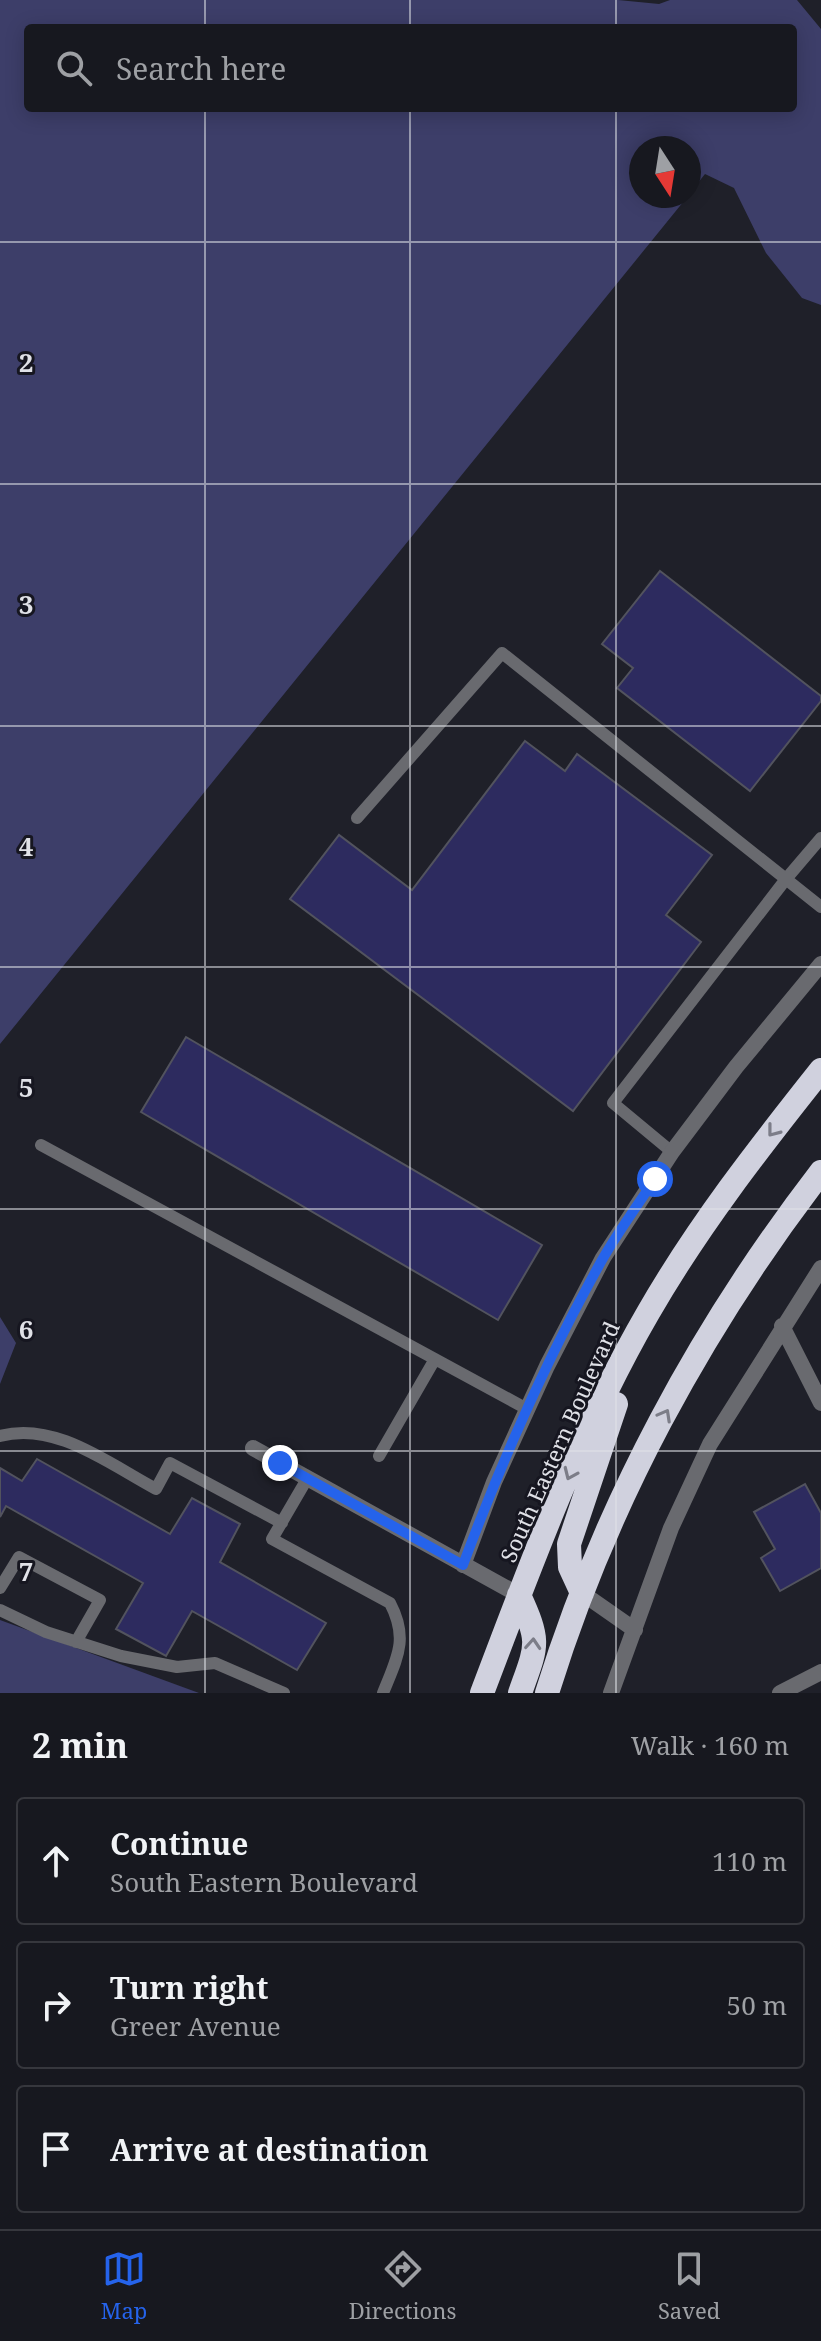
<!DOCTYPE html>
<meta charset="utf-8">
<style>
body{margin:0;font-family:"Noto Serif",serif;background:#202128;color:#f1f3f6}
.compass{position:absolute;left:629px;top:136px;width:72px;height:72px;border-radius:50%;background:#17181f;box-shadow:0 4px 20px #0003;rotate:168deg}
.stop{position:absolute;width:24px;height:24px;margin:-18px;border:6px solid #2563eb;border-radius:50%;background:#fff}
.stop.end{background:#2563eb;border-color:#fff;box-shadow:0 2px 8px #0008}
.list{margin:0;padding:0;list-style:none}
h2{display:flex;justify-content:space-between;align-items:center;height:104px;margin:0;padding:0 32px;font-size:34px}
h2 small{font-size:26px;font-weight:400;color:#9ea0a4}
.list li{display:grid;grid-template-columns:52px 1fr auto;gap:24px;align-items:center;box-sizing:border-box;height:128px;margin:0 16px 16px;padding:0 16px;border:2px solid #36373d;border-radius:8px}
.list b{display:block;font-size:30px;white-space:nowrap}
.list p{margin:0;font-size:26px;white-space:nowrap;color:#9ea0a4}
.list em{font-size:26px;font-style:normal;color:#9ea0a4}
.icon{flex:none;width:44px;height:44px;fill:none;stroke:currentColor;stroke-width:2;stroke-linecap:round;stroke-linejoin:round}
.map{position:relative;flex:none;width:821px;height:1693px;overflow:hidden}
.search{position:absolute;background:#17181f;box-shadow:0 4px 20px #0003;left:24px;right:24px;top:24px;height:88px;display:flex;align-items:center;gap:20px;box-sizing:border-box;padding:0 28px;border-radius:8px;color:#9ea0a4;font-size:30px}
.sheet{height:536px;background:#17181f}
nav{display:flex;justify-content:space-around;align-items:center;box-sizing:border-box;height:112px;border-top:2px solid #36373d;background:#17181f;font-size:22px;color:#9ea0a4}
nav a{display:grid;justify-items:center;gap:4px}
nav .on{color:#2563eb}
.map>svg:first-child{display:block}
</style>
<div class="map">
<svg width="821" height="1693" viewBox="0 0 821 1693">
<rect width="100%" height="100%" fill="#1f2029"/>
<path fill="#3d3e69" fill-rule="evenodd" d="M0,0H618L659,4L670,0H797L821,29V305L802,298L766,253L734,188L705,174L689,194V148H641V196H688L0,1044ZM28,28H793V108H28Z
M0,1317L16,1343L0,1384Z
M0,1620L199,1693H0Z"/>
<path fill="#2d2b5f" stroke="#52535e" stroke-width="2" d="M660,571L821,696V701L750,791L617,688L633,668L602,644Z
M525,741L565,771L577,754L712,855L666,915L701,942L573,1111L290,899L339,835L412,890Z
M186,1037L542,1245L498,1320L141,1112Z
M37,1459L170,1534L192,1498L240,1524L220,1562L326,1623L297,1670L192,1611L166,1656L116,1629L143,1583L6,1506L0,1517V1468L22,1481Z
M805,1484L821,1513V1568L780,1591L761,1558L775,1549L754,1512Z"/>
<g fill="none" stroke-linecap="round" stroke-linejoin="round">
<path stroke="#696a6f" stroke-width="12" d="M357,818L502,653L821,907
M41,1145L527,1409
M672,1152L613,1103L786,879L821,838
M0,1436C55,1421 109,1464 156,1489L170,1463L282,1523
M379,1456L435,1359
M307,1479L272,1539L390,1603C409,1639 397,1658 383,1693
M0,1588L19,1557L100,1600L76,1642
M0,1610L46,1632L121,1656L177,1667L215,1663L284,1693"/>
<path stroke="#696a6f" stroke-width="16" d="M782,1326L821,1403
M253,1448L519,1595
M463,1565L494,1482L547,1366L603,1258L672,1152L736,1067L821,964
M582,1593L635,1630
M611,1693L671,1528L710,1444L821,1268
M780,1693L821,1672"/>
<path stroke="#d0d1de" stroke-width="24" d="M582,1593L570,1567L569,1544L616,1404
M519,1595C541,1643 537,1645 520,1693
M482,1693C531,1564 579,1432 648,1313C698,1226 759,1148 821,1070
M547,1693C605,1505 701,1328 821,1172"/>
</g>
<defs><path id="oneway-chevron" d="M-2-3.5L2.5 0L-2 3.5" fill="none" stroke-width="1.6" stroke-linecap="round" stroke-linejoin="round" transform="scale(2)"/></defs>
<g stroke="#7c7d88">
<use href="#oneway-chevron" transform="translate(773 1131) rotate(128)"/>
<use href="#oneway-chevron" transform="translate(665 1415) rotate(-61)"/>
<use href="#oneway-chevron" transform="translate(570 1474) rotate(114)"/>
<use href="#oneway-chevron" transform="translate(533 1644) rotate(-86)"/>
</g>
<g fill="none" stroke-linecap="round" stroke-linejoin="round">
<path stroke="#2563eb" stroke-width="10" d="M280,1463L463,1565C502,1460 547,1358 602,1260C618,1232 637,1206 655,1179"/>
</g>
<path fill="none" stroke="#e0e1e7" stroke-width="2" stroke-opacity="0.55" d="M205,0V28M410,0V28M616,0V28M205,108V1693M410,108V1693M616,108V1693M0,242H821M0,484H821M0,726H821M0,967H821M0,1209H821M0,1451H821"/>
<g text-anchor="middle" stroke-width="6" stroke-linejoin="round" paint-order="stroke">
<g font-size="22" fill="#e0e1e7" stroke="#161620">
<text transform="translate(560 1442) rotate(-66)" y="8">South Eastern Boulevard</text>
</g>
</g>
<g font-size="26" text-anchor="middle" font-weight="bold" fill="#e0e1e7" stroke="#161620" stroke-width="6" stroke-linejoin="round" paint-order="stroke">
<text x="26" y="372">2</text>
<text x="26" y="614">3</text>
<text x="26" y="856">4</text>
<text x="26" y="1097">5</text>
<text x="26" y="1339">6</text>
<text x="26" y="1581">7</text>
</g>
</svg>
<svg class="compass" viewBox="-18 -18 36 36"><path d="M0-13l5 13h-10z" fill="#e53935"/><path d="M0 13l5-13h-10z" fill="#9ea0a4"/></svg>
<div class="stop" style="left:655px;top:1179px"></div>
<div class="stop end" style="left:280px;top:1463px"></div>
<div class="search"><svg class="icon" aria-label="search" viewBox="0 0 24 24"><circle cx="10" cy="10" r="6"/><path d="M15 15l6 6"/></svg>Search here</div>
</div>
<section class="sheet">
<h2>2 min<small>Walk · 160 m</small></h2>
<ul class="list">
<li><svg class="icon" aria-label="ahead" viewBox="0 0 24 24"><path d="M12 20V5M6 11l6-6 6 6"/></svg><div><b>Continue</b><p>South Eastern Boulevard</p></div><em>110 m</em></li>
<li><svg class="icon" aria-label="right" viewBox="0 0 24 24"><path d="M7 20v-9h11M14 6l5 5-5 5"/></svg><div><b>Turn right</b><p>Greer Avenue</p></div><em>50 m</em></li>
<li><svg class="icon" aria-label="arrive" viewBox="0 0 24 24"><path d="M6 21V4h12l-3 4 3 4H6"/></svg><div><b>Arrive at destination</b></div></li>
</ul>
</section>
<nav>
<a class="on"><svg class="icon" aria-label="map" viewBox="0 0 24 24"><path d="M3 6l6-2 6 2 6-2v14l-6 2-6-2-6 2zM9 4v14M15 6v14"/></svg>Map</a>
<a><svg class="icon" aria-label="directions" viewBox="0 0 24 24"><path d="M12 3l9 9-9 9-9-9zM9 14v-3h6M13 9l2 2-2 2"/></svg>Directions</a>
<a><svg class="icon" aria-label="saved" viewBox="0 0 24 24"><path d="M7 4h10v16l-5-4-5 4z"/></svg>Saved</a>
</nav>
